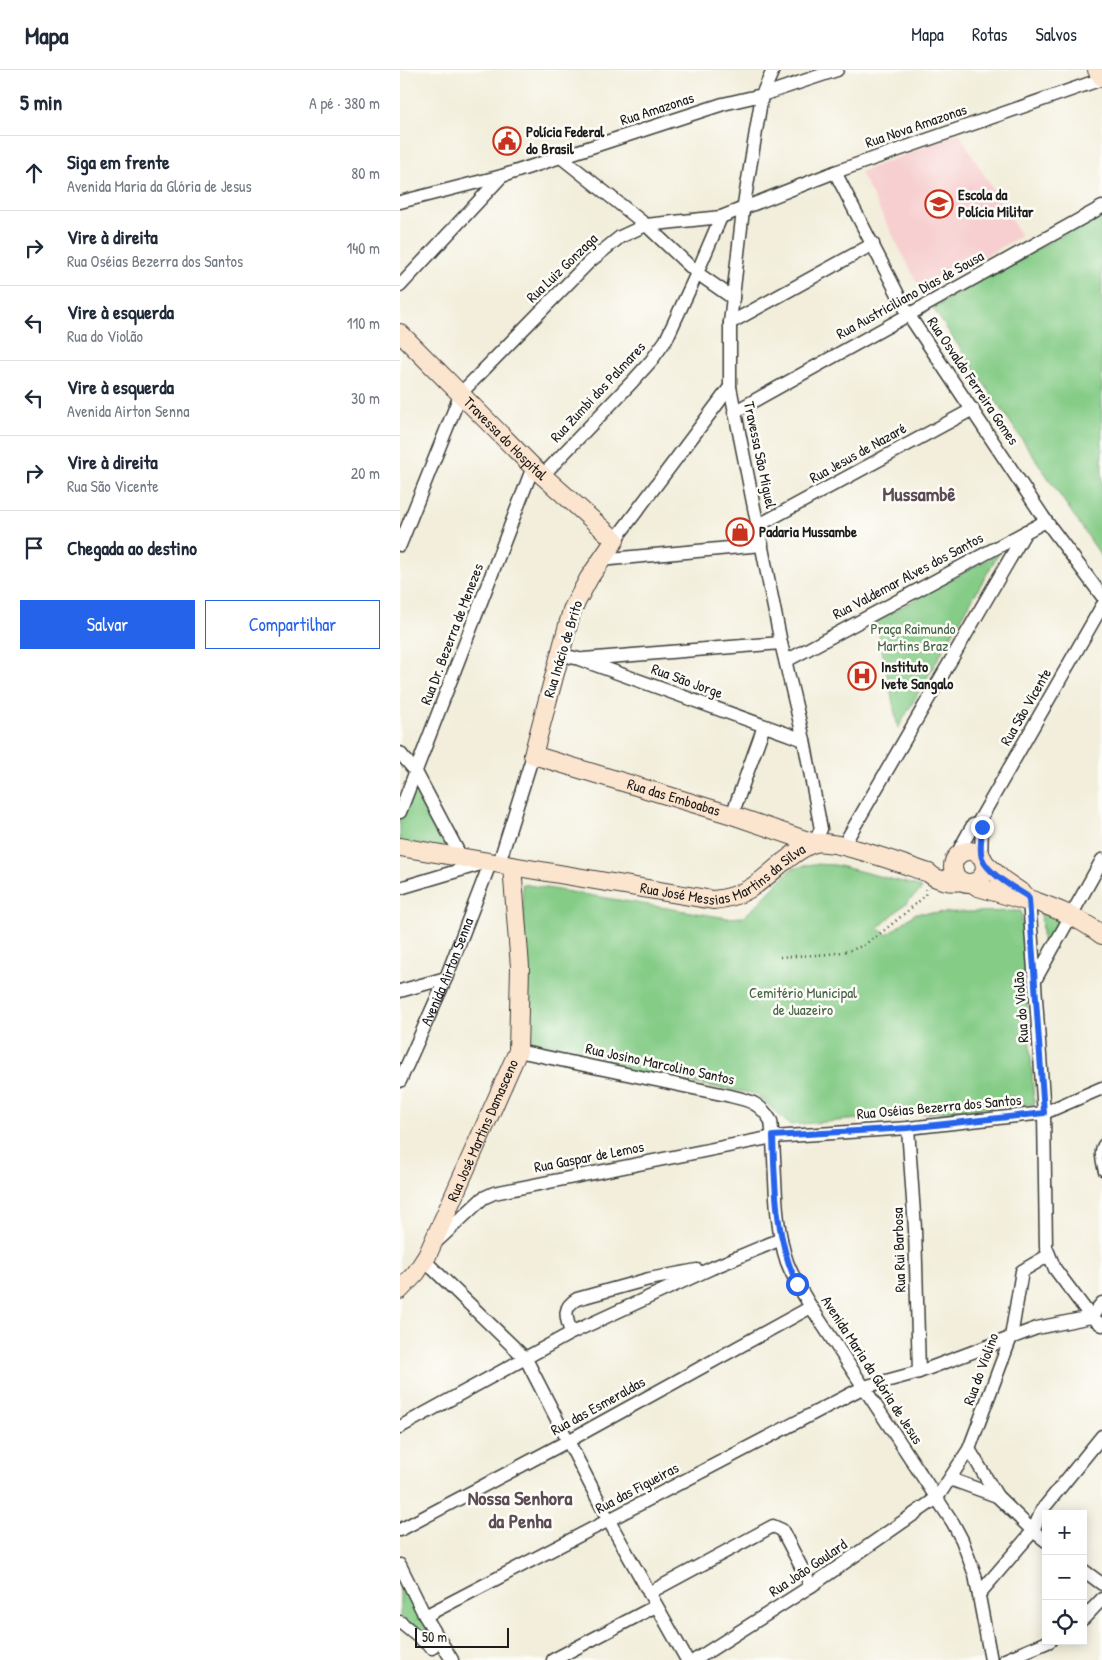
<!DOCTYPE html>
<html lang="pt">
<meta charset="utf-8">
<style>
body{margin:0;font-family:"Patrick Hand",sans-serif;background:#f6f6f7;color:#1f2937}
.controls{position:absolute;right:15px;bottom:15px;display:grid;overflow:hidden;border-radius:0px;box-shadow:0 2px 12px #0003}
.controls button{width:45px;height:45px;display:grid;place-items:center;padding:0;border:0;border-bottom:1px solid #e0e1e3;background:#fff;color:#1f2937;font:25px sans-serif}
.scale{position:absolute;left:15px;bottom:12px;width:94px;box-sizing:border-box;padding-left:5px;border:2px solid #1c1c1c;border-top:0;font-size:14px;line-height:18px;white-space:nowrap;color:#1c1c1c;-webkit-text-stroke:4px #fdfcf7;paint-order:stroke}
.stop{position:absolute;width:15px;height:15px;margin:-11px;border:4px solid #2563eb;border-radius:50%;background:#fff}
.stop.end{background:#2563eb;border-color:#fff;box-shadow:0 1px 5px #0008}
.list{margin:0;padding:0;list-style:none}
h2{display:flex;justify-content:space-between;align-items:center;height:65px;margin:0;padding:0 20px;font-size:21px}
h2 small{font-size:16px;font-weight:400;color:#747a83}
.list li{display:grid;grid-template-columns:32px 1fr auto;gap:15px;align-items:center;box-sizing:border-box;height:75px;padding:0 20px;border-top:1px solid #e0e1e3}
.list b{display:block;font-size:19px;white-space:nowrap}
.list p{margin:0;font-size:16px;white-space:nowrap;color:#747a83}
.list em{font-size:16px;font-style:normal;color:#747a83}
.actions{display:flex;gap:10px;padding:15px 20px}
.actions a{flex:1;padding:11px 0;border:1px solid #2563eb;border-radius:0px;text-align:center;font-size:18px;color:#2563eb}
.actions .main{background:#2563eb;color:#fff}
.icon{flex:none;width:28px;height:28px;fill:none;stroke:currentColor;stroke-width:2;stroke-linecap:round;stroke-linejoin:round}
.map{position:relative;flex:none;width:702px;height:1590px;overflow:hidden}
header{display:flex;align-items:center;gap:30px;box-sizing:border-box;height:70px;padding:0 25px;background:#fff;border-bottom:1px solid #e0e1e3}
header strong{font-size:24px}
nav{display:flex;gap:28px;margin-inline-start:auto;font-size:18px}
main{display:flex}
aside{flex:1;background:#fff}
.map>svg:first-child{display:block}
</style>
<header>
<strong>Mapa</strong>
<nav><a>Mapa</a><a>Rotas</a><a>Salvos</a></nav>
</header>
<main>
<aside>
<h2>5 min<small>A pé · 380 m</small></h2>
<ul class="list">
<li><svg class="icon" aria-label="ahead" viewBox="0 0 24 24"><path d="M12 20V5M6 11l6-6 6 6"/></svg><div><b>Siga em frente</b><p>Avenida Maria da Glória de Jesus</p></div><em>80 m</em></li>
<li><svg class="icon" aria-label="right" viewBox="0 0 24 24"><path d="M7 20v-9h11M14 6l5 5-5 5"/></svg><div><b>Vire à direita</b><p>Rua Oséias Bezerra dos Santos</p></div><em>140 m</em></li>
<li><svg class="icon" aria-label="left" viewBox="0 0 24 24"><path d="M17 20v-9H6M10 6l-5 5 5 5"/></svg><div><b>Vire à esquerda</b><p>Rua do Violão</p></div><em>110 m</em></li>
<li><svg class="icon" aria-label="left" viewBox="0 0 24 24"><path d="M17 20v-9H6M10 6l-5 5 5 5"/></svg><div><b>Vire à esquerda</b><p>Avenida Airton Senna</p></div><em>30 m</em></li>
<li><svg class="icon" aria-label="right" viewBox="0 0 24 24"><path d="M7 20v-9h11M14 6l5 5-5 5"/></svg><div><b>Vire à direita</b><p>Rua São Vicente</p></div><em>20 m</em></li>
<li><svg class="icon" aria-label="arrive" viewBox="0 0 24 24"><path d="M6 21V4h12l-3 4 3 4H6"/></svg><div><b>Chegada ao destino</b></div></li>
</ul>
<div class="actions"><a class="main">Salvar</a><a>Compartilhar</a></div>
</aside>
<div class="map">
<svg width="702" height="1590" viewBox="0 0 702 1590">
<rect width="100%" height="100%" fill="#fdfcf7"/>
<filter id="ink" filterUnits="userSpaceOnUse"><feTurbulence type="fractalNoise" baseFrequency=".02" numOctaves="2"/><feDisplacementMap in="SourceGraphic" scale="10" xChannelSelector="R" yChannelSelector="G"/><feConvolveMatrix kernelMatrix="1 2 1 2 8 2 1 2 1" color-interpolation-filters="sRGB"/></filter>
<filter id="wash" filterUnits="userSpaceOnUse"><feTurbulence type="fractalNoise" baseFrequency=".0096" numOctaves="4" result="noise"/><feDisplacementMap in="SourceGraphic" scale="20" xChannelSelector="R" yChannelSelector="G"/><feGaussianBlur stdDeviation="1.12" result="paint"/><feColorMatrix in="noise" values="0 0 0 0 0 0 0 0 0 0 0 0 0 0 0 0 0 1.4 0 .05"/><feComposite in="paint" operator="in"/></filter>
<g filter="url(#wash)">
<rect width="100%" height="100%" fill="#f2eedb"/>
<path fill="#f7cfd0" d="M559,63L621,166L522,222L460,102Z"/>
<path fill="#85cc87" stroke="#507452" d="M702,143V487L532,237Z
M599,483L498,658L476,551Z
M16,702L61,787L0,777V742Z
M412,794L435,795L515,815L522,819L478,858L487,865L516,843L621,841L634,1034L390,1055L356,1024L131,986L122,814L327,848L343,847L356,836L391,799Z
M641,840L662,846L643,884Z
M0,1509L29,1563L25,1567L0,1546Z"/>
</g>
<g filter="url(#ink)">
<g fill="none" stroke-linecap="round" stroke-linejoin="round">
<g stroke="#3c3c39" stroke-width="9">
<path id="lane" d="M702,1073C696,1081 700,1092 702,1102"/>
</g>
<g stroke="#3c3c39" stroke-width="15">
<g id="street">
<path d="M373,0L362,25L343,140L330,253V317L381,573L404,670L421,759L414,773"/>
<path d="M162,88L246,155L297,203L333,228"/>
<path d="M435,102L508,244L646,451L702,526"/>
<path d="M0,132L102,106L323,34L362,25L437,0"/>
<path d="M0,216L102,106"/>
<path d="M330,253L473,174"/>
<path d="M334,342L702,137"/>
<path d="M143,405L232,312L251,291L266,270L297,203L321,147"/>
<path d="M359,455L573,339"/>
<path d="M215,470L330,317"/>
<path d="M0,475L61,323L189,192L220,167L246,155L321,147L435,102L702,9"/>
<path d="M200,490L362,475"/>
<path d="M159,584L179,589L404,670"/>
<path d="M184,589L381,573"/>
<path d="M386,591L646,451"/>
<path d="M0,683L16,702L61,787"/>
<path d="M0,742L133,397"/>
<path d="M332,745L364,656"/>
<path d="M578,753L582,757L581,787"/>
<path d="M443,776L626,461"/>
<path d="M557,787L558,782L573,755L578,753L702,536"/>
<path d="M99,793L133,685"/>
<path d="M0,818L84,793"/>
<path d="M629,829L644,1043L646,1177L655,1199L691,1247L702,1255"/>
<path d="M635,910L702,790"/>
<path d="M0,921L46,908"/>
<path d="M118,981L326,1025C347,1030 359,1031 371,1051C377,1096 372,1148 387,1192C393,1208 402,1222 411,1237L553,1453L562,1470L575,1505L591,1590"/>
<path id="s1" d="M0,1011L46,908L91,791"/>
<path d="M508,1058L515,1159L519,1302"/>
<path d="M35,1173L83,1128L94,1123L373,1067L508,1058L644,1043L702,1018"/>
<path d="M25,1191L126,1289L209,1451L287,1590"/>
<path d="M171,1263C167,1249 161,1238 177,1229L249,1209L297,1200"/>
<path d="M0,1357L171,1263L312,1198L381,1169"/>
<path d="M569,1379L597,1426L633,1461L646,1471"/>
<path d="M550,1409L597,1426"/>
<path d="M0,1460L168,1371L411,1237"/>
<path d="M0,1495L25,1546L52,1590"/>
<path d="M683,1500L702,1514"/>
<path d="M249,1523L373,1456L382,1460L411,1516"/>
<path d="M579,1524L633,1461L642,1440L702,1366"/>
<path d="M25,1546L464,1317L519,1302L637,1258L691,1247L702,1233"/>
<path d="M683,1549L702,1529"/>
<path d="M0,1552L32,1578"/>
<path d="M153,1590L256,1536"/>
<path d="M295,1590L411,1516L537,1428L569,1379L611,1267L622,1201L649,1185"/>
<path d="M605,1590L650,1571"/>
</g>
</g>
<g stroke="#3c3c39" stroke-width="20">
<g id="secondary">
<path d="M697,0L702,7"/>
<path id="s2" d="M0,263L133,397L215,470L189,508L172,540L133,685L332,745L414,773"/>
<path id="s3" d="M0,777L313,830C345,827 359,813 382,793C392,786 403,776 415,773C435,769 505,795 529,803C535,810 552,813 561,811"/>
<circle cx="569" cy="797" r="16"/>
<path d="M584,792L603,810L625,825"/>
<path d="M572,813L578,817L626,831L629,829C657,839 678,847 702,865"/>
<path id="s4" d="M0,1220L16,1203L27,1186L118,981L120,897L112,796"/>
</g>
</g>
<path stroke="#3c3c39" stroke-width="2.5" stroke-dasharray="1 4" stroke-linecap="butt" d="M380,887C404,885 435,886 457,878C476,870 508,840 525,826L526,819"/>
<use href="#lane" stroke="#fff" stroke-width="6"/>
<use href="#street" stroke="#fff" stroke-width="12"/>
<use href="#secondary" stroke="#fce5cf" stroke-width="18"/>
</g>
</g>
<g fill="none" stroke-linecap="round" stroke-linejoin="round" filter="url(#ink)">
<path stroke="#2563eb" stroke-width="6" d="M397,1214C375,1167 375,1117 373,1066L508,1058L644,1043L629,829L627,826C614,818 587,803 582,788C579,780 582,766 582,757"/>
</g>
<defs>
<g id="civic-ring" transform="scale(1.4375)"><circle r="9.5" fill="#fdfcf7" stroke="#c8321e" stroke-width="1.5"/><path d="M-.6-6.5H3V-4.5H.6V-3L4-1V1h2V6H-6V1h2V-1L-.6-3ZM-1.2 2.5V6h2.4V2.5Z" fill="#c8321e"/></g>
<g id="school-ring" transform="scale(1.4375)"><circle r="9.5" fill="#fdfcf7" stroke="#c8321e" stroke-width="1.5"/><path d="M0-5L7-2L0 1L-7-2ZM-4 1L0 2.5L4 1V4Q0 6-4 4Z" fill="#c8321e"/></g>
<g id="shop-ring" transform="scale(1.4375)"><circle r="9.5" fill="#fdfcf7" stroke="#c8321e" stroke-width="1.5"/><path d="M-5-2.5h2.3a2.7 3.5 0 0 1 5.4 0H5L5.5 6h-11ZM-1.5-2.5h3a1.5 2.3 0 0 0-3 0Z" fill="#c8321e"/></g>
<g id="hospital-ring" transform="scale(1.4375)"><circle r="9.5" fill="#fdfcf7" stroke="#c8321e" stroke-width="1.5"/><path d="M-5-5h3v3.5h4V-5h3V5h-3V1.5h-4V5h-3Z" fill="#c8321e"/></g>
</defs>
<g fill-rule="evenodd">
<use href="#civic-ring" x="107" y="71"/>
<use href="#school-ring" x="539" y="134"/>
<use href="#shop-ring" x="340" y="462"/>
<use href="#hospital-ring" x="462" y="606"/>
</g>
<g text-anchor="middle" stroke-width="5" stroke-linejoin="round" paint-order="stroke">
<g font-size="15" fill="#1c1c1c" stroke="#fdfcf7">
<text transform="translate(257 39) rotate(-18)" y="5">Rua Amazonas</text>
<text transform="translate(516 56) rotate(-19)" y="5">Rua Nova Amazonas</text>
<text transform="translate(162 198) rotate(-44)" y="5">Rua Luiz Gonzaga</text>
<text transform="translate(510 225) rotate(-29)" y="5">Rua Austriciliano Dias de Sousa</text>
<text transform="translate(573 311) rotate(56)" y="5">Rua Osvaldo Ferreira Gomes</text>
<text transform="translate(198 322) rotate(-47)" y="5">Rua Zumbi dos Palmares</text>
<text dy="5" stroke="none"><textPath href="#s2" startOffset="149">Travessa do Hospital</textPath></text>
<text transform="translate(458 383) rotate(-29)" y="5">Rua Jesus de Nazaré</text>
<text transform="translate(360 385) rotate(78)" y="5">Travessa São Miguel</text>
<text transform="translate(508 506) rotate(-28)" y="5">Rua Valdemar Alves dos Santos</text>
<text transform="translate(52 564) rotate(-69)" y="5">Rua Dr. Bezerra de Menezes</text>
<text transform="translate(163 579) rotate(-73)" y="5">Rua Inácio de Brito</text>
<text transform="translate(287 611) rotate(20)" y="5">Rua São Jorge</text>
<text transform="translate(626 637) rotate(-60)" y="5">Rua São Vicente</text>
<text dy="5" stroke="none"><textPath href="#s2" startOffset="678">Rua das Emboabas</textPath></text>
<text dy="5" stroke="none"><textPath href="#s3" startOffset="334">Rua José Messias Martins da Silva</textPath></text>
<text dy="5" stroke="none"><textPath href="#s1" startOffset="119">Avenida Airton Senna</textPath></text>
<text transform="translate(621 937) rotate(-94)" y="5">Rua do Violão</text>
<text transform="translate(260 994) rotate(12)" y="5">Rua Josino Marcolino Santos</text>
<text transform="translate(539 1037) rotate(-5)" y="5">Rua Oséias Bezerra dos Santos</text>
<text dy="5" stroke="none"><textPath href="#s4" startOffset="181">Rua José Martins Damasceno</textPath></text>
<text transform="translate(189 1087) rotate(-11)" y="5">Rua Gaspar de Lemos</text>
<text transform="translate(499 1180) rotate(-92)" y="5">Rua Rui Barbosa</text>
<text transform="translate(581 1299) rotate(-70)" y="5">Rua do Violino</text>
<text transform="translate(472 1300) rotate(57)" y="5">Avenida Maria da Glória de Jesus</text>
<text transform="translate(198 1336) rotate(-29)" y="5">Rua das Esmeraldas</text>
<text transform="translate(237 1418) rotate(-28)" y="5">Rua das Figueiras</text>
<text transform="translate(408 1498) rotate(-34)" y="5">Rua João Goulard</text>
</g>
<g font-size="15" font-weight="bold" fill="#1c1c1c" stroke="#fdfcf7" text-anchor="start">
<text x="126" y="67">Polícia Federal<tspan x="126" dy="17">do Brasil</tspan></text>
<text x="558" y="130">Escola da<tspan x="558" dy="17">Polícia Militar</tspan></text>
<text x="359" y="467">Padaria Mussambe</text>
<text x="481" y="602">Instituto<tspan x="481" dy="17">Ivete Sangalo</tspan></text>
</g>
<g font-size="15" fill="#466247" stroke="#fdfcf7">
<text x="513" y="564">Praça Raimundo<tspan x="513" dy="17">Martins Braz</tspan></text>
<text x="403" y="928">Cemitério Municipal<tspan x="403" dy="17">de Juazeiro</tspan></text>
</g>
<g font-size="20" font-weight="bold" fill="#5b4c55" stroke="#fdfcf7">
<text x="519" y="431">Mussambê</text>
<text x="120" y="1435">Nossa Senhora<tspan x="120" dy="23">da Penha</tspan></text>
</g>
</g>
</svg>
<div class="controls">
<button>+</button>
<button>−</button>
<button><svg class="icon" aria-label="locate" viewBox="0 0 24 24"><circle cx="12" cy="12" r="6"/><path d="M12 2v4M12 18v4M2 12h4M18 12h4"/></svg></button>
</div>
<div class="scale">50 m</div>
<div class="stop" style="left:397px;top:1214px"></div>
<div class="stop end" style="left:582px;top:757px"></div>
</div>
</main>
